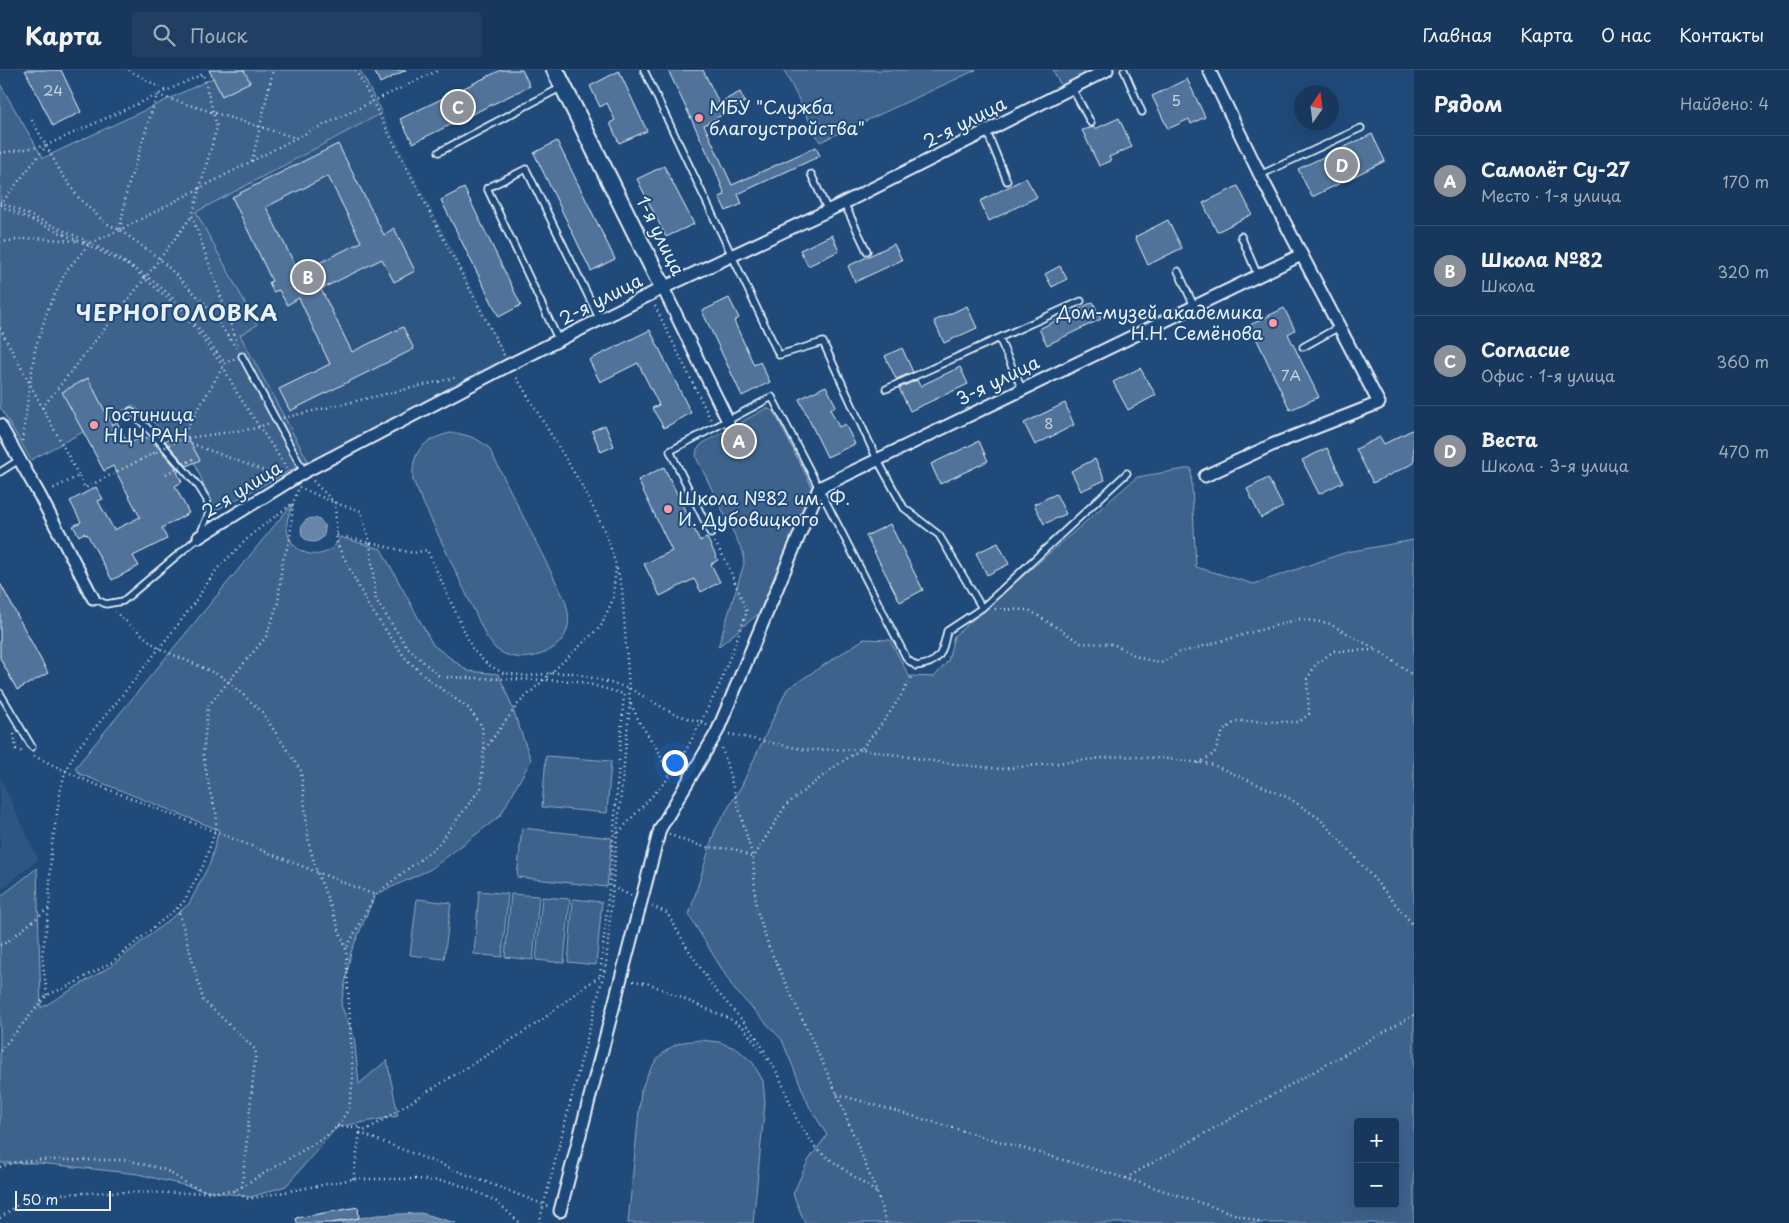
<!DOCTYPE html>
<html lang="ru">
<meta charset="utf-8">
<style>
body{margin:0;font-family:"Playpen Sans",sans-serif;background:#203f62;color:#f1f3f6}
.controls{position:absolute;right:15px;bottom:15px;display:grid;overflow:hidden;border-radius:5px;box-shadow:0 5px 20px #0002}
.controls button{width:45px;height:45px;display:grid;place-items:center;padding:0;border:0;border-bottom:1px solid #365272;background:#17385c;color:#f1f3f6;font:25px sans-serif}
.compass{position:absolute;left:1294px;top:15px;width:45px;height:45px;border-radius:50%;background:#17385c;box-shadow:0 5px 20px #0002;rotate:14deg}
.scale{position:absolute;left:15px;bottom:12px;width:96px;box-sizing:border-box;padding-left:5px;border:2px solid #e8f1f8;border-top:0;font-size:14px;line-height:18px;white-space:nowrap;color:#e8f1f8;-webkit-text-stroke:4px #1f4a7a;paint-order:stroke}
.you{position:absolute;left:674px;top:692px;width:18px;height:18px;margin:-12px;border:4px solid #fff;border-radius:50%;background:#1a73e8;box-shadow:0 0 0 8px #1a73e833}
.badge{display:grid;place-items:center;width:32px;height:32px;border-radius:50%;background:#8c9099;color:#fff;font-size:16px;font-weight:700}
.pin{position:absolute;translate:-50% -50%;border:2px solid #fff;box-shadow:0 1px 5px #0006}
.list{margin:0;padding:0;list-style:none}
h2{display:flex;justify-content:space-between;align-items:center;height:65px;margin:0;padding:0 20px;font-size:21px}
h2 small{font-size:16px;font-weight:400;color:#9eacbb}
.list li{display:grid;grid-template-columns:32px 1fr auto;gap:15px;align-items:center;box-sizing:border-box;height:90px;padding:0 20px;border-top:1px solid #365272}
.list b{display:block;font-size:19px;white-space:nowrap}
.list p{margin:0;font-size:16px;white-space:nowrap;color:#9eacbb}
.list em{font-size:16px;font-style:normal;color:#9eacbb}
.icon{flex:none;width:28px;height:28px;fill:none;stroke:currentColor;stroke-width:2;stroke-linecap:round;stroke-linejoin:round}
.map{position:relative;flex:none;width:1414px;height:1153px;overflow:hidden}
header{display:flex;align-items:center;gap:30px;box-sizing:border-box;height:70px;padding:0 25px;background:#17385c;border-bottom:1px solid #365272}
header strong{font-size:24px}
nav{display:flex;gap:28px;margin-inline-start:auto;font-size:18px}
.search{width:350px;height:45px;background:#203f62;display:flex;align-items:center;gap:12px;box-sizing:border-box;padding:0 18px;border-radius:5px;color:#9eacbb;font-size:19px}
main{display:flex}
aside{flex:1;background:#17385c}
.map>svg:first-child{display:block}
</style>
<header>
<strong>Карта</strong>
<div class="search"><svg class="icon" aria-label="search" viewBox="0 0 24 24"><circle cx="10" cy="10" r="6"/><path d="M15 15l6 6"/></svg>Поиск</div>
<nav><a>Главная</a><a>Карта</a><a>О нас</a><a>Контакты</a></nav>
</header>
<main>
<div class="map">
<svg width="1414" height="1153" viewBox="0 0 1414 1153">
<rect width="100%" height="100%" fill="#1f4a7a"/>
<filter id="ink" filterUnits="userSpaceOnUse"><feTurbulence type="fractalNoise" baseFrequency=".02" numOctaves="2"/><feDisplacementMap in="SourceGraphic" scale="10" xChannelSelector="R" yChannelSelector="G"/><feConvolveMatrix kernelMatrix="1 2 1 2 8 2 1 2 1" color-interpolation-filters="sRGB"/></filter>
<g filter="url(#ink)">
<path fill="#2e5683" d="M382,43L509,290L308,391L240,264L257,255L196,142Z
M0,708L38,789L0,821Z"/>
<path fill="#3c628c" stroke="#92aac2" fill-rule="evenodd" d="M230,0H360L382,43L196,142L257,255L240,265L308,391L215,441L193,389L181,369L168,365L133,335L31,390L0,337V14L43,88Z
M784,0H976L820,72Z
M1053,0H1107L1062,18Z
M767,338L774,342L812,417L762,541L718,577L744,494L743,482L696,387L697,379L703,373Z
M450,363C466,364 476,367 489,378L565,530C568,540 570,550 567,560C559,586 516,597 495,578C492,575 489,570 486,566L413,411C411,382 422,370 450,363Z
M1191,398L1196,497L1254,514L1347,482L1414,470V1153H805L793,1124L808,1091L827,1065L809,1036L782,970L734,919L689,845L715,760L742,715L787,619L864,569L890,570L909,606L934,607L948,591L954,566L1137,407ZM1358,1052H1395V1134H1358Z
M293,433C291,440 286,449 287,457C288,486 327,496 340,467L381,479L433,575L468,601L498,604L507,623L531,690L500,746L431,799L375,825L351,882L341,935L354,966L359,1014L387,990L398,1046L337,1057L286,1116L251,1127L203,1120L138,1104L39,1093H0V827L37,798L41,938L111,896L189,834L210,793L219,760L80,704L75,698Z
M546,686L611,691L607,743L542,737Z
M522,758L612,768L607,817L517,807Z
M479,821L508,824L502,887L474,884Z
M511,824L539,826L533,890L505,887Z
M542,827L570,829L564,893L536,890Z
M417,829L451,833L444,889L410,885Z
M573,829L602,832L596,895L568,892Z
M700,970L719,972L737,979L753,993L763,1011L765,1033L753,1153H628L641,1021C648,1001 658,981 680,973C686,971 694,971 700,970Z"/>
<path fill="#6685a7" stroke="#9ab0c7" d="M301 460a12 12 0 1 1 24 0a12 12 0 1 1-24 0Z
M421,1143L456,1153H331L377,1145Z"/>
<path fill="#517399" stroke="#e8f1f8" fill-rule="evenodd" d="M25,0H61L81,42L53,56Z
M209,0H244L250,12L222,26Z
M374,0H406L380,13Z
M501,0H522L530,16L413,73L400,49Z
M668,0H703L719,33L740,22L745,32L704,55L732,115L816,77L820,86L738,124L742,134L726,141L719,127L725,125L715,99Z
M619,1L647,61L619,73L610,53L615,50L607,33L600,37L590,16Z
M1187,9L1205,47L1191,54L1189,49L1168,59L1152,26Z
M1119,48L1132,77L1109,87L1111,91L1099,96L1082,60L1094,57L1095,59Z
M1372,64L1385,91L1312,127L1298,99Z
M557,71L615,189L591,201L534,83Z
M338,74L384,165L394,158L415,201L394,212L382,189L321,219L352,282L403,257L414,279L290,341L279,319L330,294L299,228L287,235L279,220L273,222L269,212L272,211L232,127ZM328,106L361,172L299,203L266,137Z
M664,96L694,154L666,167L637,109Z
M1026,108L1037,127L989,151L980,131Z
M1238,116L1252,144L1217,162L1203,133Z
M464,118L521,235L499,247L441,130Z
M1168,150L1182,178L1148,195L1135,167Z
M832,165L839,181L808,196L800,180Z
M894,174L902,190L855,212L848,196Z
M1060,196L1067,209L1052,217L1045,204Z
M729,228L739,248L734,251L754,295L760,292L770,312L742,326L702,241Z
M1093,232L1101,249L1047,275L1039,259Z
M967,236L977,258L944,273L934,251Z
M1284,238L1295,260L1288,264L1319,327L1290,340L1250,255Z
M650,260L691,343L664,358L652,338L659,335L638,293L600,312L589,290Z
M902,278L913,302L896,309L885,286Z
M960,297L968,314L910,341L899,318L917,310L920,316Z
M1140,298L1156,325L1128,340L1113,312Z
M88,308L112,355L117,352L128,374L142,367L148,368L156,375L179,401L177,402L182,412L175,416L189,443L162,458L167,469L133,486L139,496L112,510L87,464L85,465L84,463L79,466L73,456L81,452L70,431L96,417L103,429L98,431L114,460L140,447L113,396L104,401L62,322Z
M826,316L836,336L830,339L839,357L845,354L855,374L827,387L799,329Z
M1065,333L1074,355L1035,375L1024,353Z
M605,355L614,376L601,382L592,361Z
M1414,359V393L1373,413L1356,379L1380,367L1384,374Z
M184,361L200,390L187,396L165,371Z
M979,371L988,391L940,414L931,394Z
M1327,378L1343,412L1319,424L1302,390Z
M1095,389L1105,410L1081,421L1071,401Z
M664,397L700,471L707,468L718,490L711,494L720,512L701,522L694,509L660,526L644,494L672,481L638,410Z
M1268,408L1283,437L1261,448L1247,419Z
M1056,424L1066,444L1044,454L1034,434Z
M890,454L923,520L900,532L866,466Z
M998,473L1009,494L987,505L976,483Z
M0,513L48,603L17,620L0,588Z
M358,1137L359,1148L331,1153H297L296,1148Z"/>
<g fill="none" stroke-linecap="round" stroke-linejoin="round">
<g stroke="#e8f1f8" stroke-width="9">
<path id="lane" d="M644,0L779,285L823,272L877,389L904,438L939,465L982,538
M1124,0L1142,42
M1072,18L1091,53
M987,62L1007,111
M439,82L562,17
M811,104L828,141
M1260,105L1361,58
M844,133L867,181
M1241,166L1258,206
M1178,201L1194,236
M999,268L1022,319
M559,271L487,118L526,99L600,250
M1303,277L1339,257
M242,286L304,402
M886,319L1081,231
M0,402L19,390
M711,464L670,381L772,327L907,589L916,596C941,593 942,583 947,561L982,538L1127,403
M93,528L106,534L123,531L199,467L209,443L207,430L199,417L155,366L131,341
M0,623L32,677"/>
</g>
<g stroke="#e8f1f8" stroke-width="15">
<path id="street" d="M663,218L728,351
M0,355L40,426L93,528
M1205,406L1274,374L1379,333L1260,105L1209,0
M199,467L304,402L509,295L663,218L844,133L1107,0
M560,1141L660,759L717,662L819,418L1301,185"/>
</g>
<g stroke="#e8f1f8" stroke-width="20">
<path id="secondary" d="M555,0L663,218"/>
</g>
<path stroke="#e8f1f8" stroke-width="2.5" stroke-dasharray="1 4" stroke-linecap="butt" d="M129,0L166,21
M356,0L504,285
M32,50L60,101L78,127L104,152L120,160L160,189L204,233L238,280
M0,83L45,76
M252,91L273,0
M0,132L87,171
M0,135L47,75L203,4L217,57L192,146L239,278
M0,136L88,175L131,197L170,230L186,247L223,296L237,323L288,400
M120,159L127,120L157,25L296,68
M0,172L34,168L76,171
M84,172L90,173C117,187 142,201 165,221C188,242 206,269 225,293
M655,236L711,350
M0,258L79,406L50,420
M234,289L225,293L181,369L257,358L269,353
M42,338L146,207L192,146
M283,348L458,307
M182,370L278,406
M22,371L35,279L48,239L66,201L90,173L120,160L296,68L439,0
M79,406L85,418L156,382
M313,411L335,433L337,474L368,535L406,589L429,610L468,638L482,656L484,679L481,718L437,776L375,825L346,879
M299,417L335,433L361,441L370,473L376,530L407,577L440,607L578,611L624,624L611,799L600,906
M337,465L413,483L427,480L473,580L487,594L503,603L528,606L552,603H574L629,618L674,644L701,652L708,656
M617,499L622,518L630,633L617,764
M995,539L1029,540L1081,573L1113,574L1140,588L1161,593L1179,583L1299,549L1328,553L1378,580L1414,606
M631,634L640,653L659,682L669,706
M14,664L16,679L25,683
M729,664L806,680L861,679C881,656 899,632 912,605
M722,678L753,788
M485,679L518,634L601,556L613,529L616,495L606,463L581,414L515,305
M34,686L87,711L375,825
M1198,693L1214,684L1223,661L1236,651L1299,652L1309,644L1307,609L1316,594L1334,581L1377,580
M669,764L685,771L704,777L735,779L753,788
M612,817L632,826
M652,836L667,843L688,879L713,917L756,966L779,1006L797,1050L817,1080L877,1123
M178,838L203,930L256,980L242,1117
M0,875L7,872L49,838L51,781L61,718L65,702L77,679L116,633L187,543L217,499L252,464L293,433
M633,911L650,914L730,949L743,957L768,990
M47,925L42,886L49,840
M0,981L47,925L69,916L112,892L183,833L203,796L215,762L217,746L210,722L203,684L208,636L266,567L278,533L282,494L290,469L293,433L298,420
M837,1024L1125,1108L1262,1153
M337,1057H361L360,1063L550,1137
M360,1063C382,1052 401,1038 422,1025C458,1003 494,981 530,958C555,942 575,921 601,906
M0,1097L12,1093L40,1090H127L166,1100L189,1115L203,1120L216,1121
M1126,1108L1414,945
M353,1109L360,1063
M234,1121L248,1129L353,1109H417L452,1112L486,1126L497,1132L520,1153
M0,1148L31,1125L110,1122L185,1123L234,1121L322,1069L337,1057L349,1038L353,1009L346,879L332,840L317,802L309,774L301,701L262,642L229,612L219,605L158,578L115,542
M539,1153L606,895L617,764L676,700L719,616L747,542L727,493L715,472
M886,1153L877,1123L837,1024L769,877L756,837L753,788L786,735L833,698L861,679L938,692L1001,699L1122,686L1169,689L1211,694L1289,728L1320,749L1356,788L1414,856"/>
<use href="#lane" stroke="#1f4a7a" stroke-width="5.5"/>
<use href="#street" stroke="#1f4a7a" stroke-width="11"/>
<use href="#secondary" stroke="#1f4a7a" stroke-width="16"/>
<path stroke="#e8f1f8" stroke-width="2.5" stroke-dasharray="1 4" stroke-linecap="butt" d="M156,382L181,369
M166,404L193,389"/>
</g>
</g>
<g fill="#ff9aa2" stroke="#1f4a7a" stroke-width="2">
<circle cx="699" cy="48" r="5"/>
<circle cx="1273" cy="253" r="5"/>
<circle cx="94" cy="355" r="5"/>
<circle cx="668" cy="439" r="5"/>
</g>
<g text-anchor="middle" stroke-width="4" stroke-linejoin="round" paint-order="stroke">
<g font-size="15" fill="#c2d2e0">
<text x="53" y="26">24</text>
<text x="1176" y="36">5</text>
<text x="1291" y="311">7А</text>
<text x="1049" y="359">8</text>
</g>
<g font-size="18" fill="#e8f1f8" stroke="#1f4a7a" text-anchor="start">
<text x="709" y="44">МБУ "Служба<tspan x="709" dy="21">благоустройства"</tspan></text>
<text x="1263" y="249" text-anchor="end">Дом-музей академика<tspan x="1263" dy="21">Н.Н. Семёнова</tspan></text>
<text x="104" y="351">Гостиница<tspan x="104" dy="21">НЦЧ РАН</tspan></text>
<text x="678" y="435">Школа №82 им. Ф.<tspan x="678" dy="21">И. Дубовицкого</tspan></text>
</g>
<g font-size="18" fill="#e8f1f8" stroke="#1f4a7a">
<text transform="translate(965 53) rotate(-27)" y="6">2-я улица</text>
<text transform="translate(660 166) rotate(64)" y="6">1-я улица</text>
<text transform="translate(601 230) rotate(-27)" y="6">2-я улица</text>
<text transform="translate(998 311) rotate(-26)" y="6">3-я улица</text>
<text transform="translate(242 420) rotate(-32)" y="6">2-я улица</text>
</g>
<g font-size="22" font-weight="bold" letter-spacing="1" fill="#e8f1f8" stroke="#1f4a7a">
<text x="177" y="251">ЧЕРНОГОЛОВКА</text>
</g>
</g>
</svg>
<div class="controls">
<button>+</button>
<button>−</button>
</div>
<svg class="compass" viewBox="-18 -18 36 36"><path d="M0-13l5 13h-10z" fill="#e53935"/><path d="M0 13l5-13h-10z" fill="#9eacbb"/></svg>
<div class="scale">50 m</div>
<div class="you"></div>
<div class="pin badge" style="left:739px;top:371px">A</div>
<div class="pin badge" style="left:308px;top:207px">B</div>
<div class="pin badge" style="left:458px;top:37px">C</div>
<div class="pin badge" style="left:1342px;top:95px">D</div>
</div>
<aside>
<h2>Рядом<small>Найдено: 4</small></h2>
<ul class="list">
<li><span class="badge">A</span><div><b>Самолёт Су-27</b><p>Место · 1-я улица</p></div><em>170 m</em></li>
<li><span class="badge">B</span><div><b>Школа №82</b><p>Школа</p></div><em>320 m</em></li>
<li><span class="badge">C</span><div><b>Согласие</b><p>Офис · 1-я улица</p></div><em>360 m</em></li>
<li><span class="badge">D</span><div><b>Веста</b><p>Школа · 3-я улица</p></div><em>470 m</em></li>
</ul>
</aside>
</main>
